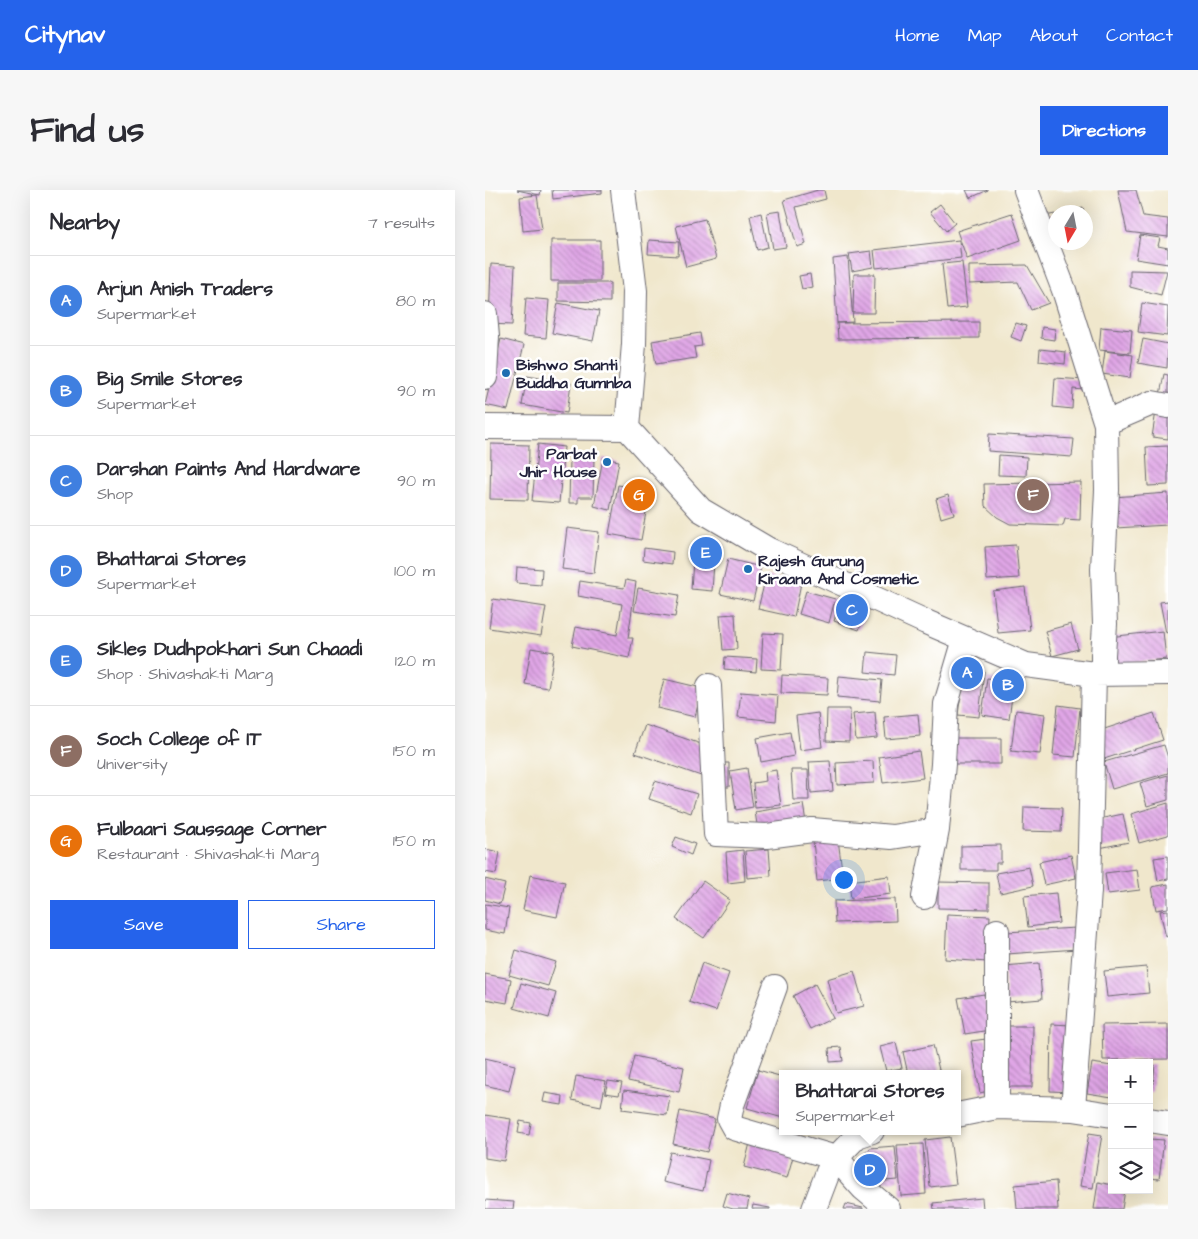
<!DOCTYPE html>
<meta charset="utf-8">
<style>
body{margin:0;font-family:"Architects Daughter",sans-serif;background:#f7f7f7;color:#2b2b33}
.controls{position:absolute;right:15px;bottom:15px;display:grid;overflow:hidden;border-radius:0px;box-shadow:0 5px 20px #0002}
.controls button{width:45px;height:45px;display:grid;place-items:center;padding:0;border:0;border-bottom:1px solid #e1e1e2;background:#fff;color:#2b2b33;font:25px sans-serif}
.compass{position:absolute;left:563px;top:15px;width:45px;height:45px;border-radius:50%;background:#fff;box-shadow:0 5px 20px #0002;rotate:190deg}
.you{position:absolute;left:358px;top:689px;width:18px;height:18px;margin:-12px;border:4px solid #fff;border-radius:50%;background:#1a73e8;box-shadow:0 0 0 8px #1a73e833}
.badge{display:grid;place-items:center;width:32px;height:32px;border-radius:50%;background:#2563eb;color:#fff;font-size:16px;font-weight:700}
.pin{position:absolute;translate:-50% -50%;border:2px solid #fff;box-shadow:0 1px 5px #0006}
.popup{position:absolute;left:294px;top:880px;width:182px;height:65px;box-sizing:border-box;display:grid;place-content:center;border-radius:0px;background:#fff;filter:drop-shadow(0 1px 4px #0005);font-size:16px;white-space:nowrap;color:#7c7c81}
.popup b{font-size:19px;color:#2b2b33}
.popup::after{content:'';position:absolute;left:50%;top:100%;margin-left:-10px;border:10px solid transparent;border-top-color:#fff}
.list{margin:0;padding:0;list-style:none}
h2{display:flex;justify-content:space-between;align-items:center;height:65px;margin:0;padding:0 20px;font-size:21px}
h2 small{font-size:16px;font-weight:400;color:#7c7c81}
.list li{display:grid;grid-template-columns:32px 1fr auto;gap:15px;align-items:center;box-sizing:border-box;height:90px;padding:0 20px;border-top:1px solid #e1e1e2}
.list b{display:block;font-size:19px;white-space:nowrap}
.list p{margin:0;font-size:16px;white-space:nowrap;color:#7c7c81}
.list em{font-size:16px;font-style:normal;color:#7c7c81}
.actions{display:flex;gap:10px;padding:15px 20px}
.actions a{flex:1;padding:11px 0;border:1px solid #2563eb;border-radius:0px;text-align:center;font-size:18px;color:#2563eb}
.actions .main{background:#2563eb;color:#fff}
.icon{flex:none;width:28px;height:28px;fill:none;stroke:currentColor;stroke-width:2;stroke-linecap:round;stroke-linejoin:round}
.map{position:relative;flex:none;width:683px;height:1019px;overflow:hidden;border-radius:0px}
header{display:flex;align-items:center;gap:30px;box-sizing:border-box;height:70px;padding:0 25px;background:#2563eb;color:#fff}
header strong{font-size:24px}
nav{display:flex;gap:28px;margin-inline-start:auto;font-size:18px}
.intro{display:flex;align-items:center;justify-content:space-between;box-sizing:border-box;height:120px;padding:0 30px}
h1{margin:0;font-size:35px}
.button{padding:12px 22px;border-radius:0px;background:#2563eb;color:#fff;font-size:18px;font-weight:700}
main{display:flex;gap:30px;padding:0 30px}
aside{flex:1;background:#fff;border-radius:0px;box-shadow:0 5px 20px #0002}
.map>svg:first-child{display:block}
</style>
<header>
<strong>Citynav</strong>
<nav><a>Home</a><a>Map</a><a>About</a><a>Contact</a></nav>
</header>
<div class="intro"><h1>Find us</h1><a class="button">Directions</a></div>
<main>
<aside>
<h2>Nearby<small>7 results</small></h2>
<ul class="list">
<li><span class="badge" style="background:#3f7fe0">A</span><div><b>Arjun Anish Traders</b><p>Supermarket</p></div><em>80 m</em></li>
<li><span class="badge" style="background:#3f7fe0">B</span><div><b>Big Smile Stores</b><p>Supermarket</p></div><em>90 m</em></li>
<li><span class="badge" style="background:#3f7fe0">C</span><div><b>Darshan Paints And Hardware</b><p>Shop</p></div><em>90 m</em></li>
<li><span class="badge" style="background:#3f7fe0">D</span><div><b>Bhattarai Stores</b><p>Supermarket</p></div><em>100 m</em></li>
<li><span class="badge" style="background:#3f7fe0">E</span><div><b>Sikles Dudhpokhari Sun Chaadi</b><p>Shop · Shivashakti Marg</p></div><em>120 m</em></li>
<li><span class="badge" style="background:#8d6e63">F</span><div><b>Soch College of IT</b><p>University</p></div><em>150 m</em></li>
<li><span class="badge" style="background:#e8710a">G</span><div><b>Fulbaari Saussage Corner</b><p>Restaurant · Shivashakti Marg</p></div><em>150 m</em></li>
</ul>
<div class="actions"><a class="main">Save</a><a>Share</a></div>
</aside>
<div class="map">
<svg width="683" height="1019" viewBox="0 0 683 1019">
<defs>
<pattern id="building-back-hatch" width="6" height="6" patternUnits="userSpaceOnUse" patternTransform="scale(1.25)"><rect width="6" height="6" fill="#e0a6e6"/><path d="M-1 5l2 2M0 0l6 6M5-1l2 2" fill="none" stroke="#b587bc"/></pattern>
</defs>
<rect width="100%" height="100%" fill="#fff"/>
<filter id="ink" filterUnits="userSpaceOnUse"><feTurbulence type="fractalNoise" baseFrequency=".02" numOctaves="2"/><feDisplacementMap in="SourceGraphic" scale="10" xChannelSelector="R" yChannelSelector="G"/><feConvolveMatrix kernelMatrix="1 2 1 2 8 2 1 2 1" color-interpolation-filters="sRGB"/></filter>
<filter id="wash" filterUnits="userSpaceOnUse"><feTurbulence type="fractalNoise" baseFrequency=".0096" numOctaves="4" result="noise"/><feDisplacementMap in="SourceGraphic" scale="20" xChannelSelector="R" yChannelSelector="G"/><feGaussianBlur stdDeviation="1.12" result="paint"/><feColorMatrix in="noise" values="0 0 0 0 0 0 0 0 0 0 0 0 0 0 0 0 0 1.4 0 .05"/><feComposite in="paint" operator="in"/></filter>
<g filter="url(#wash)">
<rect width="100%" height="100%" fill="#f0e7cc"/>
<g id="blocks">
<path fill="url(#building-back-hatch)" d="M32,0H56L55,5Z
M67,0H117V3L68,9Z
M333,0H339L341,9L311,17L321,54L312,57L299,10Z
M481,0H503L485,8Z
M633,0H651L658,26L683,29V47L642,42Z
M52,5L57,39L38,41L35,7Z
M455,14L470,33L461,41L445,22Z
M598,18L599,22H581Z
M295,21L301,57L288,59L282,23Z
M276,23L283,57L272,60L265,26Z
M527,23L536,50L482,69L472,41Z
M570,24V39L563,41L560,26Z
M220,29L231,69L201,77L191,36Z
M655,45L675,48L673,56L683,58V74L651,69Z
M66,50H115V91H66Z
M164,50L194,52L193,66L163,64Z
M474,50L476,68L391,78L389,60Z
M386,61L388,77L367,81L364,64Z
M363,67L368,132L352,133L348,69Z
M477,72L482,117L462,119L457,74Z
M6,74L30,76L27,135L4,134Z
M542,75L564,113L546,120L533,92L484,94V76Z
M645,80L682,81L676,105L645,97Z
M325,84L327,97L317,99L314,86Z
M369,84H390L389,123H368Z
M73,93H125V112L73,111Z
M41,108L64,110L61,148L38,146Z
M73,113L114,121L108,151L67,143Z
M657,113L683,117L682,146L653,142Z
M494,132V148L353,149L352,133Z
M531,133L541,136L536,151L526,147Z
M557,137L570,139L569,150L556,148Z
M616,137L647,140L645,163L614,160Z
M215,143L217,156L209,157L211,168L171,174L167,151Z
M16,149L39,155L23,220L0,215Z
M658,149L683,154L682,178L653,173Z
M555,159L581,162L580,174L554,171Z
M620,161L648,165L645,188L617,184Z
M679,184L683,185V207L675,205Z
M42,186L86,193L82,223L37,215Z
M570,188L600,190L599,200L588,199L587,219L568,217Z
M671,221L683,223V249L667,247Z
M504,244L589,249L587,267L503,261Z
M6,254L44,255L43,310L5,309Z
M53,254L79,257L74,313L47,311Z
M683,256V295L663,296L661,257Z
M514,265L542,267L541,286L513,285Z
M85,268H109L108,307H93V313H84Z
M118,268L134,271L125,320L109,316Z
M596,292L595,330L580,329L578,336L525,334L512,327L500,316L499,294Z
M133,295L165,300L156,350L124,344Z
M683,303V335L630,338L628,307Z
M463,305L469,324L456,328L451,309Z
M82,338L114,342L109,383L77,379Z
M531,355L534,388L502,390L500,357Z
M209,356L230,358L227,401L206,399Z
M159,358L188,362L187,374L158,370Z
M243,369L276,377L268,411L235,404Z
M32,377L57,379L56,395L31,393Z
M281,386L316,393L309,427L273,419Z
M141,390L151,392L143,448H148L144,468L87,456L91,437L132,445L137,414L93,406L95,391L139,398Z
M540,397L545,440L513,443L508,401Z
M153,398L194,405L190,427L149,421Z
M321,401L350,409L344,433L314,424Z
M8,409L61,417L56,446L4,438Z
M683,411V442L681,443L675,412Z
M355,413L381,421L374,440L349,431Z
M250,424L252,459L238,460L235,425Z
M586,434L593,459L567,466L560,441Z
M678,441L681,469L626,475L623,447Z
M278,443L298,444L296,480L276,479Z
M46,458L69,462L63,498L40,494Z
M382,462L411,465L409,485L380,482Z
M240,467L272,469L271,482L239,479Z
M479,479L499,481L494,527L473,525Z
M297,485L343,488L342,505L296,503Z
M354,486L397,490L395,511L352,507Z
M502,488L529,491L524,529L497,525Z
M179,489L217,498L210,527L172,518Z
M256,502L293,505L291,531L253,527Z
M573,515L595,518L590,567L568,565Z
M342,519H365L364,552L341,551Z
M531,520L560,524L555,564L526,561Z
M390,522L392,548L371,550L368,524Z
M333,523L337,557L315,560L311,526Z
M669,523L678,550L616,570L607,543Z
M433,524L435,546L401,549L399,527Z
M160,535L225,557L216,586L150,563Z
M305,542L309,566L276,572L272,548Z
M470,548H516V574H470Z
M679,555L683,568V583L627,599L619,572Z
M434,561L438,588L398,593L394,567Z
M345,571L348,601L326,603L324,572Z
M388,571L389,593L352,595L351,573Z
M231,573H244V597H231Z
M262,578L268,617L251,620L245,581Z
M291,580L296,615L270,618L268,593L281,591L280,582Z
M306,580H323L324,610H308Z
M683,585V610L662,616L655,593Z
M170,591L212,604L206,623L164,609Z
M683,613V645L654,653L646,624Z
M318,614L321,632L273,640L270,622Z
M539,617L577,618L576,642L538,641Z
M638,624L644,652L614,658L609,630Z
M191,647L210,654L206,665L187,657Z
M353,649L358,688L332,691L328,651Z
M516,655V673H511V680H476V656Z
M0,659L15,662L11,684L0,682Z
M284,659L286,686L262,688L260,661Z
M258,660L260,691L243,693L241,662Z
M586,665L591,688L559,695L554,672Z
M683,666V689L673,691L669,668Z
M544,677L548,696L515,703L511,683Z
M652,679L655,700L623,704L620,683Z
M45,685L80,692L72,727L38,720Z
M404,686L406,704L366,709L364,691Z
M0,689L20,694L15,714L0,710Z
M218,691L245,710L219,748L191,729Z
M453,692L504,693V719L453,718Z
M683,694V718L671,720L667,697Z
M571,703L574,733L543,737L539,706Z
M410,709L411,731L350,733L349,711Z
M0,714L24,718L20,744L0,740Z
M683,720V746L681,747L675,721Z
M462,724L505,726L502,772L460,769Z
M591,738L592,759L522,764L521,742Z
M31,760L71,772L63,796L24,785Z
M217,773L244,783L231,821L204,812Z
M554,773L557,809L522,812L519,776Z
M661,777L664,803L622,807L619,781Z
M369,781L379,816L351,823L342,789Z
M0,784L26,789L22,813L0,809Z
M36,793L71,803L64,828L29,818Z
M330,794L348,828L325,839L308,806Z
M499,804L505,840L480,844L473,808Z
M566,834L587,835L586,902L565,901Z
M683,834V869L618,870L617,835Z
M520,836H548L547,897H519Z
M501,849L511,899L495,903L486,851Z
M411,853L417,878L401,881L395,857Z
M448,855L455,884H423L418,862Z
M356,857L358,871L345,872L344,858Z
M149,866L199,877L194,902L143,891Z
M0,868L30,875L24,901L0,895Z
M607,873L627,876V907L602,903Z
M664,875H670L667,902H664Z
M273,880L298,887V928L262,918Z
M91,886L121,891L116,916L87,910Z
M123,891L137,893L134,905L120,903Z
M139,900L185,906L182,925L137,919Z
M60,903L78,906L77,915L58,912Z
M195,921L230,929L222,962L188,954Z
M0,925L26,929L19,971L0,968Z
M35,931L46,933L44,945L33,943Z
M604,943L617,945L608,998L595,996Z
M465,947L471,994L445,997L440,950Z
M664,949L679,950L674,989L664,988Z
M265,953L309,963L302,988L259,977Z
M438,954L441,1004L416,1006L412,955Z
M410,956L413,990L386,992L378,977V966L385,958Z
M185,962L224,970L218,1001L178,992Z
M571,991L573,1019H532L530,995Z
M613,992L627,995V1000H640L637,1019H609Z
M242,1003L264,1009L262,1019H248L238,1016Z
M497,1008L498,1019H449L448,1013Z
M0,1010L29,1012L28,1019H0Z
M361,1014L378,1018V1019H359Z
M268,1015L285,1018V1019H267Z"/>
</g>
</g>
<g filter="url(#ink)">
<use href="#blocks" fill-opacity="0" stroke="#6a676e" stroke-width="1"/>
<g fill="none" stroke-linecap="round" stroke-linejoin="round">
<g stroke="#6a676e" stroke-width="26">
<path id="minor" d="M138,0L150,101L149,154L142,238L216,320L284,360L441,432L541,475L609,484L683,483
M541,0L579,100L621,234L622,300L618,379L620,434L618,465V484
M0,124L2,146L0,187
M621,234L625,231L667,213L683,216
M0,237L142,238
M224,496L231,644L282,646L327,640L407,647L452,640
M439,707L452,640L458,574L461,514L480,449
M512,741V917
M290,797L247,915L244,929L249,938L351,968L343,982L329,1019
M588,919L604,701L609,484
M472,925L512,917L588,919L627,925
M664,930L683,933
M387,941L372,946L351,968L378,998L403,1019"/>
</g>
<use href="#minor" stroke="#fff" stroke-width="24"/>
</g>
</g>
<g fill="#1f6fb2" stroke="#fff" stroke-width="2">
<circle cx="21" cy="183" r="5"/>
<circle cx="122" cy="272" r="5"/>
<circle cx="263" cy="379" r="5"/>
</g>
<g text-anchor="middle" stroke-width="5" stroke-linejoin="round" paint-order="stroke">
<g font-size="16" font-weight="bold" fill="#22223b" stroke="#fff" text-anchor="start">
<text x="31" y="180">Bishwo Shanti<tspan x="31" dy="18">Buddha Gumnba</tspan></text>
<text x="112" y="269" text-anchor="end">Parbat<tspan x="112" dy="18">Jhir House</tspan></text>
<text x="273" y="376">Rajesh Gurung<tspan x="273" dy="18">Kiraana And Cosmetic</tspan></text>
</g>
</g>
</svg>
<div class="controls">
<button>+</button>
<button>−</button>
<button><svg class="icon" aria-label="layers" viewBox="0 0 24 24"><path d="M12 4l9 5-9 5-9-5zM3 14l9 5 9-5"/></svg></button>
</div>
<svg class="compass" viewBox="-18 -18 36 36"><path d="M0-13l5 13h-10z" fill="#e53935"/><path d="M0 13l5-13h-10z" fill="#7c7c81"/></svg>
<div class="you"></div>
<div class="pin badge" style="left:482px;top:483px;background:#3f7fe0">A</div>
<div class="pin badge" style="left:523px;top:495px;background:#3f7fe0">B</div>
<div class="pin badge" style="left:367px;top:420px;background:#3f7fe0">C</div>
<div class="pin badge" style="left:385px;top:980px;background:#3f7fe0">D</div>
<div class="popup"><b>Bhattarai Stores</b>Supermarket</div>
<div class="pin badge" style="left:221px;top:363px;background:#3f7fe0">E</div>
<div class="pin badge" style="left:548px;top:305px;background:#8d6e63">F</div>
<div class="pin badge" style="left:154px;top:305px;background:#e8710a">G</div>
</div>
</main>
